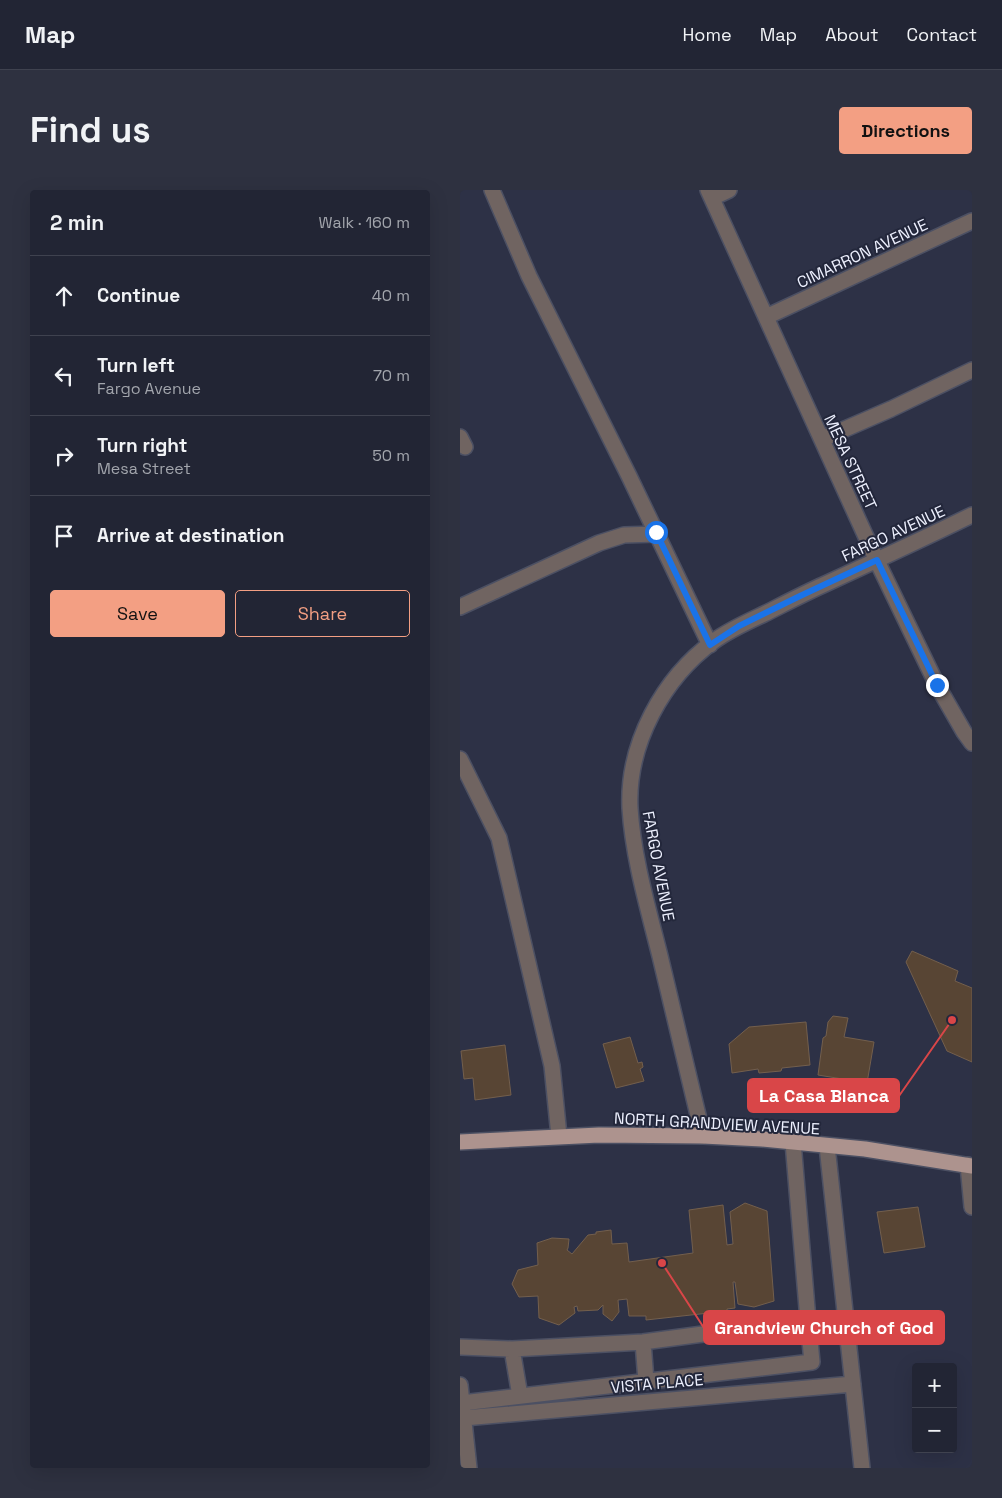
<!DOCTYPE html>
<meta charset="utf-8">
<style>
body{margin:0;font-family:"Space Grotesk",sans-serif;background:#2e3140;color:#f1f3f6}
.controls{position:absolute;right:15px;bottom:15px;display:grid;overflow:hidden;border-radius:5px;box-shadow:0 5px 20px #0002}
.controls button{width:45px;height:45px;display:grid;place-items:center;padding:0;border:0;border-bottom:1px solid #3f424f;background:#222534;color:#f1f3f6;font:25px sans-serif}
.stop{position:absolute;width:15px;height:15px;margin:-11px;border:4px solid #1a73e8;border-radius:50%;background:#fff}
.stop.end{background:#1a73e8;border-color:#fff;box-shadow:0 1px 5px #0008}
.list{margin:0;padding:0;list-style:none}
h2{display:flex;justify-content:space-between;align-items:center;height:65px;margin:0;padding:0 20px;font-size:21px}
h2 small{font-size:16px;font-weight:400;color:#a2a5ac}
.list li{display:grid;grid-template-columns:32px 1fr auto;gap:15px;align-items:center;box-sizing:border-box;height:80px;padding:0 20px;border-top:1px solid #3f424f}
.list b{display:block;font-size:19px;white-space:nowrap}
.list p{margin:0;font-size:16px;white-space:nowrap;color:#a2a5ac}
.list em{font-size:16px;font-style:normal;color:#a2a5ac}
.actions{display:flex;gap:10px;padding:15px 20px}
.actions a{flex:1;padding:11px 0;border:1px solid #f39f83;border-radius:5px;text-align:center;font-size:18px;color:#f39f83}
.actions .main{background:#f39f83;color:#111}
.icon{flex:none;width:28px;height:28px;fill:none;stroke:currentColor;stroke-width:2;stroke-linecap:round;stroke-linejoin:round}
.map{position:relative;flex:none;width:512px;height:1278px;overflow:hidden;border-radius:5px}
header{display:flex;align-items:center;gap:30px;box-sizing:border-box;height:70px;padding:0 25px;background:#222534;border-bottom:1px solid #3f424f}
header strong{font-size:24px}
nav{display:flex;gap:28px;margin-inline-start:auto;font-size:18px}
.intro{display:flex;align-items:center;justify-content:space-between;box-sizing:border-box;height:120px;padding:0 30px}
h1{margin:0;font-size:35px}
.button{padding:12px 22px;border-radius:5px;background:#f39f83;color:#111;font-size:18px;font-weight:700}
main{display:flex;gap:30px;padding:0 30px}
aside{flex:1;background:#222534;border-radius:5px;box-shadow:0 5px 20px #0002}
.map>svg:first-child{display:block}
</style>
<header>
<strong>Map</strong>
<nav><a>Home</a><a>Map</a><a>About</a><a>Contact</a></nav>
</header>
<div class="intro"><h1>Find us</h1><a class="button">Directions</a></div>
<main>
<aside>
<h2>2 min<small>Walk · 160 m</small></h2>
<ul class="list">
<li><svg class="icon" aria-label="ahead" viewBox="0 0 24 24"><path d="M12 20V5M6 11l6-6 6 6"/></svg><div><b>Continue</b></div><em>40 m</em></li>
<li><svg class="icon" aria-label="left" viewBox="0 0 24 24"><path d="M17 20v-9H6M10 6l-5 5 5 5"/></svg><div><b>Turn left</b><p>Fargo Avenue</p></div><em>70 m</em></li>
<li><svg class="icon" aria-label="right" viewBox="0 0 24 24"><path d="M7 20v-9h11M14 6l5 5-5 5"/></svg><div><b>Turn right</b><p>Mesa Street</p></div><em>50 m</em></li>
<li><svg class="icon" aria-label="arrive" viewBox="0 0 24 24"><path d="M6 21V4h12l-3 4 3 4H6"/></svg><div><b>Arrive at destination</b></div></li>
</ul>
<div class="actions"><a class="main">Save</a><a>Share</a></div>
</aside>
<div class="map">
<svg width="512" height="1278" viewBox="0 0 512 1278">
<rect width="100%" height="100%" fill="#2d3146"/>
<path fill="#584534" stroke="#735f4d" d="M452,761L498,781L495,791L512,798V872L487,861L446,772Z
M373,826L388,828L384,847L414,852L407,893L358,885L363,848L366,846L368,832Z
M346,832L350,875L322,878L321,881L299,883L298,879L272,883L269,854L289,837Z
M170,847L178,873L182,872L183,877L180,879L184,891L156,898L143,854Z
M45,855L51,905L15,910L13,888L4,889L1,861Z
M285,1013L307,1021L314,1111L294,1117L278,1114L275,1092H273L275,1118L267,1119V1121L186,1130V1126H169L167,1109L158,1110L159,1122L152,1131L143,1124V1115L138,1120L118,1121L117,1116L114,1117L115,1123L99,1135L79,1128L78,1106L59,1107L52,1094L58,1080L78,1075L77,1053L92,1048L109,1049L108,1058L107,1060L112,1064L128,1045L136,1044V1042L151,1040L152,1054L167,1053L169,1072L233,1063L229,1020L263,1015L267,1055L273,1054L270,1022Z
M458,1017L465,1057L424,1063L417,1022Z"/>
<g fill="none" stroke-linecap="round" stroke-linejoin="round">
<g stroke="#4c5063" stroke-width="18">
<path id="minor" d="M32,0L69,86L169,286L250,455
M248,0L417,371L477,495L504,542L512,553
M252,8L269,0
M306,127L512,31
M0,247L5,257
M362,249L431,219L512,180
M0,417L139,353L164,345L197,344
M0,569L39,648L92,876L99,946
M243,946C229,886 214,826 200,766C188,718 173,667 170,618C167,554 203,488 254,451C269,440 287,432 304,424C324,414 343,404 363,395C413,372 463,349 512,325
M367,956L402,1278
M508,975L512,1017
M183,1152L186,1191
M0,1157L52,1159L183,1152L348,1130L333,952
M52,1159L60,1206
M0,1195L9,1278
M2,1213L352,1172L348,1130
M4,1228L393,1194"/>
</g>
<g stroke="#4c5063" stroke-width="18">
<path id="major" d="M0,952L139,945L243,946L302,949L405,959L512,976"/>
</g>
<use href="#minor" stroke="#706461" stroke-width="15"/>
<use href="#major" stroke="#ad938e" stroke-width="15"/>
</g>
<g fill="none" stroke-linecap="round" stroke-linejoin="round">
<path stroke="#1a73e8" stroke-width="6" d="M196,342L250,455L279,436L340,406L417,370L477,495"/>
</g>
<g text-anchor="middle" stroke-width="4" stroke-linejoin="round" paint-order="stroke">
<g font-size="16" fill="#edf0fe" stroke="#23273b">
<text transform="translate(402 63) rotate(-25)" y="6">CIMARRON AVENUE</text>
<text transform="translate(391 272) rotate(65)" y="6">MESA STREET</text>
<text transform="translate(433 343) rotate(-25)" y="6">FARGO AVENUE</text>
<text transform="translate(199 676) rotate(79)" y="6">FARGO AVENUE</text>
<text transform="translate(257 933) rotate(3)" y="6">NORTH GRANDVIEW AVENUE</text>
<text transform="translate(197 1193) rotate(-5)" y="6">VISTA PLACE</text>
</g>
</g>
<path fill="none" stroke="#d94648" stroke-width="2" d="M492 830L439 906M202 1073L244 1138"/>
<g fill="#d94648" stroke="#23273b" stroke-width="2">
<circle cx="492" cy="830" r="5"/>
<circle cx="202" cy="1073" r="5"/>
</g>
<g fill="#d94648" stroke="#d94648" stroke-width="2">
<rect x="288" y="889" width="151" height="33" rx="5"/>
<rect x="244" y="1121" width="240" height="33" rx="5"/>
</g>
<g font-size="18" text-anchor="middle" font-weight="bold" fill="#fff">
<text x="364" y="912">La Casa Blanca</text>
<text x="364" y="1144">Grandview Church of God</text>
</g>
</svg>
<div class="controls">
<button>+</button>
<button>−</button>
</div>
<div class="stop" style="left:196px;top:342px"></div>
<div class="stop end" style="left:477px;top:495px"></div>
</div>
</main>
